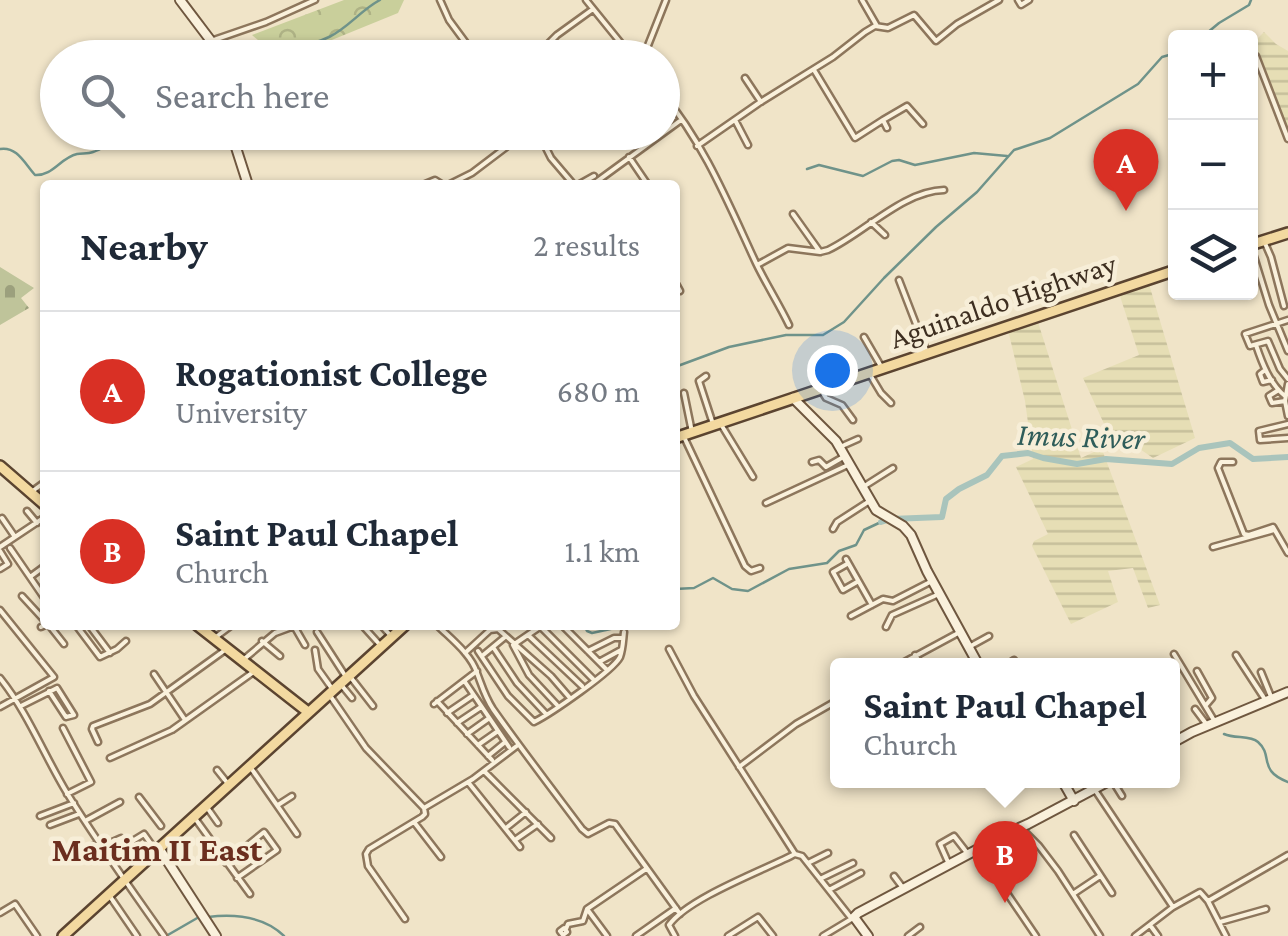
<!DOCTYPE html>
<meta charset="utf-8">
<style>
body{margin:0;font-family:"Crimson Pro",serif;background:#f6f6f7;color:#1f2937}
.controls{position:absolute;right:30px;top:30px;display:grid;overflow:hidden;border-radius:10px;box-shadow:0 2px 8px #0004}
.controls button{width:90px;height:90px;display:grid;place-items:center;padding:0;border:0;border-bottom:2px solid #e0e1e3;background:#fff;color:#1f2937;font:50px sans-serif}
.you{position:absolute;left:832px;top:370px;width:35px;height:35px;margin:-25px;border:8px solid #fff;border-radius:50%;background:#1a73e8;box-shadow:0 0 0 15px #1a73e833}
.badge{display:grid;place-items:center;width:65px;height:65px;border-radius:50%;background:#d93025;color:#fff;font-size:32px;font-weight:700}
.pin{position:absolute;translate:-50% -82px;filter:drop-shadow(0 2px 5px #0008)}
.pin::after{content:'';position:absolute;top:52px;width:35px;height:30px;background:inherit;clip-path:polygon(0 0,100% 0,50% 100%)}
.popup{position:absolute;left:830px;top:658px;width:350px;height:130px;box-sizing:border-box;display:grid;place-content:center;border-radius:10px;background:#fff;filter:drop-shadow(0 2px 8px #0005);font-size:32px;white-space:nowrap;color:#747a83}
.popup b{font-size:38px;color:#1f2937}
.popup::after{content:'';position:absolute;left:50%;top:100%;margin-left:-20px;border:20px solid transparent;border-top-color:#fff}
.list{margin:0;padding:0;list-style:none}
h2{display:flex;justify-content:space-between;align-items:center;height:130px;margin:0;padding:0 40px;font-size:42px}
h2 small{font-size:32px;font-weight:400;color:#747a83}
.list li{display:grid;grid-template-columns:65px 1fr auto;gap:30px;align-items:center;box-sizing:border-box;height:160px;padding:0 40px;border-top:2px solid #e0e1e3}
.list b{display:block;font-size:38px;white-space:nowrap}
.list p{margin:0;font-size:32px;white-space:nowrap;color:#747a83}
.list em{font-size:32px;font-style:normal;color:#747a83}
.icon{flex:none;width:55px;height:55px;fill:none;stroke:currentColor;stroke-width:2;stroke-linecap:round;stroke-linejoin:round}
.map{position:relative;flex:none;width:1288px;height:936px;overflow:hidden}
.search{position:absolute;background:#fff;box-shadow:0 2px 8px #0004;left:40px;top:40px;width:640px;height:110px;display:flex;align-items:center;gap:25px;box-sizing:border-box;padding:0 35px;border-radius:55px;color:#747a83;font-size:38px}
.panel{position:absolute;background:#fff;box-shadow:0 2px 8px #0004;left:40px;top:180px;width:640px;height:450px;border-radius:10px}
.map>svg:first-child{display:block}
</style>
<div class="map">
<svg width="1288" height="936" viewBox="0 0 1288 936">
<defs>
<pattern id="farmland-rules" width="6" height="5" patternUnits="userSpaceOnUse" patternTransform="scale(2.5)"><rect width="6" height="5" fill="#e6deb5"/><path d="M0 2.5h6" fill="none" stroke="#c6bf9b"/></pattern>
<pattern id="forest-crowns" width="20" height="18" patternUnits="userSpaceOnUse" patternTransform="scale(2.5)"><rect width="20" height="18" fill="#c9cf9b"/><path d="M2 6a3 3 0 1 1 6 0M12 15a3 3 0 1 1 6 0" fill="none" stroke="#aeb285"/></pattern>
<pattern id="cemetery-stones" width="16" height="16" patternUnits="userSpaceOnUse" patternTransform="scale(2.5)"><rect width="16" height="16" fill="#bfc49a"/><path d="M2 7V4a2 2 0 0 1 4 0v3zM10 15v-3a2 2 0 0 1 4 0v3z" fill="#9ca07d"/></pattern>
</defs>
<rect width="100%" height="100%" fill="#f0e4c8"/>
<path fill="url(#farmland-rules)" d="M1264,32L1276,44L1288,51V141L1251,45Z
M1149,284L1195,438L1153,458L1137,447L1116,450L1083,378L1139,355L1119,293Z
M1037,319L1081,458L1094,452H1103L1160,605L1148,608L1133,568L1108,571L1118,602L1071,624L1032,546L1034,541L1048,534L1016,467L1033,459L1025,401L1008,330Z"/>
<path fill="url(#forest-crowns)" d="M344,0H404L398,13L290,57H278L252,35Z"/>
<path fill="url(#cemetery-stones)" d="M0,267L34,288L21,298L29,308L0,325Z"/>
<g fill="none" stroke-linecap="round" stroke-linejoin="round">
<path stroke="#6f938a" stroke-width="2.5" d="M1201,38L1219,23L1249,5L1251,0
M236,58L244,54C272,50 302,50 329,37C348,28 361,10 380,0
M0,149C17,146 25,164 35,175C53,176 60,158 77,154C82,153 88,154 93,152C108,147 92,150 108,146C129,139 131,151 153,132
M807,169L819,165L863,176L892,161L899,160L915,165L974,153L1007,156
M675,367L729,347L786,335H823L844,322L884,278L936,227L977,192L1014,150L1050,138L1138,84L1162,57L1176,53
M675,589L694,588L713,578L732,589L748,591L789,569L827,563L839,551L856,545L864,530L881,522
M584,625L587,631L592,633L629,625
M246,626L247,625
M1224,734C1235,739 1250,735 1258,742C1274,756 1257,770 1288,782
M208,917C234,914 264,916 284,936
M166,936L199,917"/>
<path stroke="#a9c4bc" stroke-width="6" d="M881,522L891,519L942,517L946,499L959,489L987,475L1002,456L1028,453L1043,458L1077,464L1106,459L1172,464L1199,448L1230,443L1253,459L1288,457"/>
<g stroke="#8d765c" stroke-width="9">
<path id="street" d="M440,0L449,20L477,58
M586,0L633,58
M862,0L877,26
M1018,0L1021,5L1029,0
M211,41L266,22L315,0
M1256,56L1288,139
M534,58L557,35L593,9
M643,58L666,0
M814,70L855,138L883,120L887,128
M745,78L761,102
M662,93C704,143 729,205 756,263C766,284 779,304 789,325
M735,120L748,145
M883,120L907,106L923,124
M538,132L551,158L574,185
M697,146L759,103L833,57L865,32L875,26L888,28L914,15L936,41L957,24L999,0
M629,157L648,185
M423,185L435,180L443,185
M448,185L472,173L526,132
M578,185L594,176
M592,185L681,120
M793,214L820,252
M871,222L885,235
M1264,241L1271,257L1284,306
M1251,247L1269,305L1288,351
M757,265L788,248L820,252L828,250C864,233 903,191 944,190
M899,280L926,350
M675,282L680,291
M1288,320L1245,334L1250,346L1268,341L1280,369L1288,379
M864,337L882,368
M1256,345C1262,363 1270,384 1285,396
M1265,370L1260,374L1263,382L1272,380
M869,373L881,393L891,403
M706,376L699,381L713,424
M1288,384L1285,401L1288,416
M821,390L826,398L842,405L853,420
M1277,391L1269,396L1272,403L1285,401
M684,393L692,432
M1288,424L1259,431L1260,440L1288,438
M722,426L753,477
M684,437L745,566L751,571L760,568
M840,447L858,439
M812,462L819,460L826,467L845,456
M1233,462H1221L1218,468L1244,534L1249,535L1273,527L1288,553
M863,487L893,468
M34,490L45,482
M766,503L848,465
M27,511L37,523
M2,518L15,537
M833,529L837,522L868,502
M0,547L45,517
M1213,547L1274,530
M10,548L45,599
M0,551L8,564L0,569
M846,559L872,605
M847,564L833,572L843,590L857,582
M30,577L45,566
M22,596L45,621
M0,610L54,677L0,707
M851,616L883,599L893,601L932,581
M49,625L64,644
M76,625L100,657L117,649L126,641
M89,625L110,653
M362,625L381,646
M381,625L391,636
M437,625C451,639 471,654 477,673C482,686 485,697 493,709C522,750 552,789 582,829L588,834L609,823L615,824L680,914
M562,625L607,670
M540,626L593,679
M41,627L45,625
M886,627L892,615L939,594
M317,632L346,677
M528,635L582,686
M216,637L232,625
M262,641L280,656
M513,645L529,675L557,705
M513,645L538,628
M493,647L517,683L546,714
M969,647L989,636
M669,649L694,696L795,854L802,856L851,918
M315,650L318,669L333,690
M478,651L508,696L534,722C550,714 613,671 620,657C623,649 623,640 624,632
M588,651L614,638H623
M465,653L490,630L498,629L551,676L570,698
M1174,654L1215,722
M915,655L922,666
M1236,655L1266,701
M482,656L505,637
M243,660L275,633L294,626L305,645
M599,662L621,650
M897,666L960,632
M1005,666L1014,660
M1197,671L1212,698L1206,705
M1261,672L1272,699
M154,674L185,720
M0,678C28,713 44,755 67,793C97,842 131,889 164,936
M352,679L373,706
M465,682L509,747
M343,687L352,698
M49,691L66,717L74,715L57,688
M331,697L366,748L424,808
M437,701L492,760
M434,704L477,671
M21,706L57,688
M1195,709L1207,725
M447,713L472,696
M457,723L481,707
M63,728L91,782L67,794
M467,734L488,719
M98,742L92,729L93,726L150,704L225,650
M478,745L498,731
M488,756L504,743
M110,758L172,730L252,673
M739,767L796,724L838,700
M251,768L297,834
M217,770L229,785
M484,771L551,838
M1112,780L1122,796
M468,782L520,847
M1095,790L1173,907
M139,797L161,826
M278,805L292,796
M206,806L218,823
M40,816L74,803
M194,817L250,894
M85,821L120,802
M414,822L441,857
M50,825L79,814
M506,828L526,812
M1021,828L1039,846L1058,871L1100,936
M1074,835L1112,893
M515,840L538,824
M103,846L121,838
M977,849L1036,936
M72,851L101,844
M108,856L144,834L156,851
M948,862L940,844L954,836L968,854
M226,863L264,832L277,850L237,878
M808,863L828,853
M894,876L903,888
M820,879L853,863
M829,890L861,873
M1073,894L1100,876
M109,895L137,936
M1208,901L1226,936
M0,913L15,904L37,936
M405,919L368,866L366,854L369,849L422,817L425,814L424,808L473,779L518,745
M1220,922L1266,909
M1150,925L1158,936
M564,928L567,932L563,935L560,931Z
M566,929L568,924L583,921L587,909
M607,936L587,909L646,869
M636,936L676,908
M675,936L669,925C688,898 764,870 795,854
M728,936L758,917L773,936
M823,936L853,918
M908,936L920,927
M1135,936L1173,907L1200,892L1208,901L1288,855"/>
</g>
<g stroke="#6f573f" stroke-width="12">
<path id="secondary" d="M180,0L211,41L220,58
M231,132L248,185
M793,398L836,441L876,510L903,526L911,535L927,571L979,666
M1172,743L1192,732L1288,692
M1062,780L1074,801
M159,848L216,936
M868,936L854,917L858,913L1008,833L1028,824L1111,780"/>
</g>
<g stroke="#5b4430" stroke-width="14">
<path id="primary" d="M1250,245L1288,233
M675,438L1176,270
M0,466L45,505
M197,625L308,712
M63,936L405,625"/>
</g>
<use href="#street" stroke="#faf1dc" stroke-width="4"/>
<use href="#secondary" stroke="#faf1dc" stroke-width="8"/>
<use href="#primary" stroke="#f3d9a0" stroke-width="9"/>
</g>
<g text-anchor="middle" stroke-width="9" stroke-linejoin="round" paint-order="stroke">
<g font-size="30" fill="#3d2e20" stroke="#f7eed8">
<text transform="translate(1003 301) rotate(-19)" y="10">Aguinaldo Highway</text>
</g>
<g font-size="32" font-style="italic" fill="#2f5d5a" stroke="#f7eed8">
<text transform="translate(1081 436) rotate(2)" y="11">Imus River</text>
</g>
<g font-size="35" font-weight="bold" fill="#6b2e1e" stroke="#f7eed8">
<text x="157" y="861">Maitim II East</text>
</g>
</g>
</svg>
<div class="controls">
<button>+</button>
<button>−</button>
<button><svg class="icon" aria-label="layers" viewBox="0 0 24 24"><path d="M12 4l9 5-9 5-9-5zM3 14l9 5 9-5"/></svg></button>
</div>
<div class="you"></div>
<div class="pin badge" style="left:1126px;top:211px">A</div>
<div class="pin badge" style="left:1005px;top:903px">B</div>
<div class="popup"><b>Saint Paul Chapel</b>Church</div>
<div class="search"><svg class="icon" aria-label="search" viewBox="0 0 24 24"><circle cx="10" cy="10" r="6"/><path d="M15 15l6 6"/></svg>Search here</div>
<section class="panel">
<h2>Nearby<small>2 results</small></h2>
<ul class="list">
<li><span class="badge">A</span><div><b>Rogationist College</b><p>University</p></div><em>680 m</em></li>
<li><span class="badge">B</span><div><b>Saint Paul Chapel</b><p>Church</p></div><em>1.1 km</em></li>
</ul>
</section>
</div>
